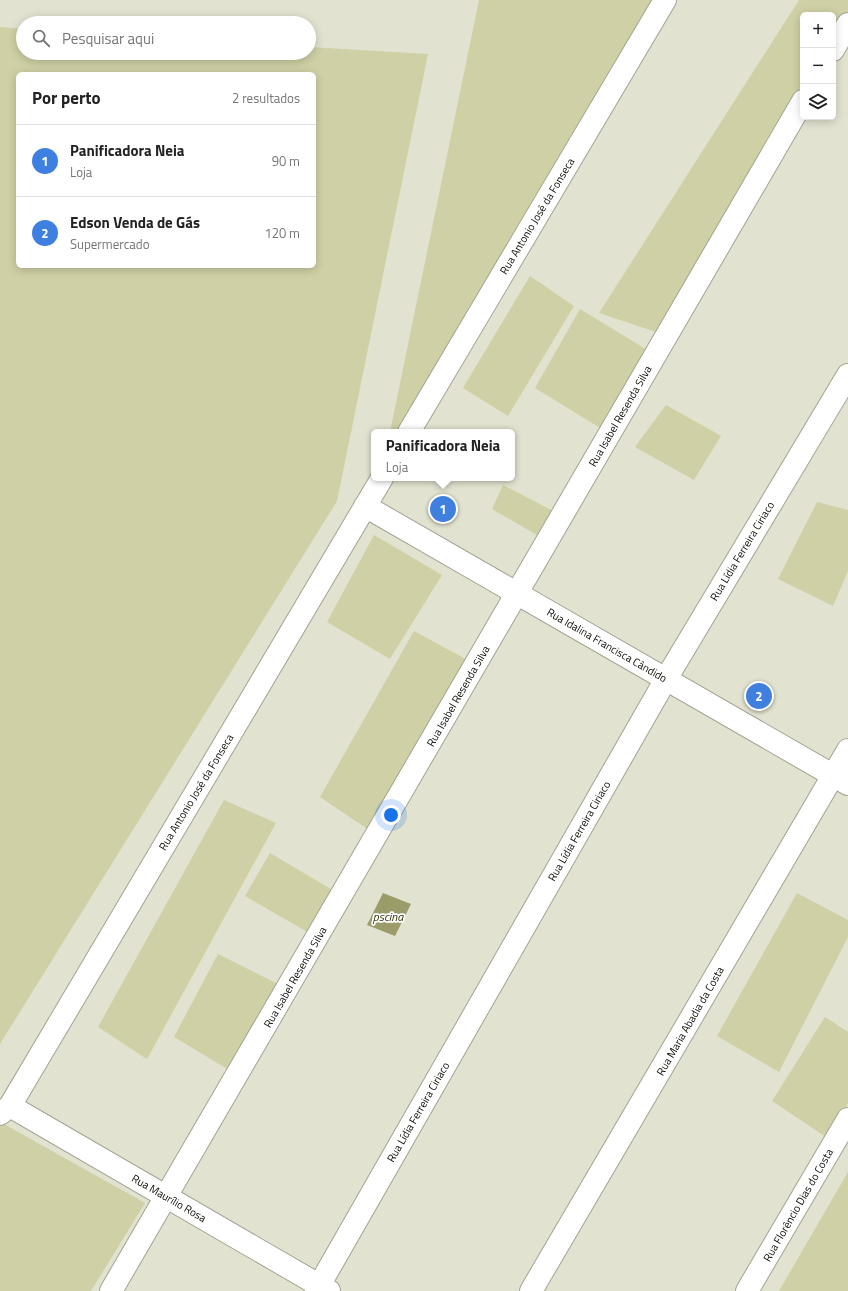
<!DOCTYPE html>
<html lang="pt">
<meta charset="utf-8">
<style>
body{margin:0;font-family:"Titillium Web",sans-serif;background:#f6f6f6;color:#222}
.controls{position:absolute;right:12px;top:12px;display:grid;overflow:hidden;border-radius:6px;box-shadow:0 2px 10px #0003}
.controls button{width:36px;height:36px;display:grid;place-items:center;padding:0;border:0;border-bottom:1px solid #e0e0e0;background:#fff;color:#222;font:20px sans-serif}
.you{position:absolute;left:391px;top:815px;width:14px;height:14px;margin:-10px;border:3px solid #fff;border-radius:50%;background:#1a73e8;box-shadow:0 0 0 6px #1a73e833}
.badge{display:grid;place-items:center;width:26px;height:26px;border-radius:50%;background:#2563eb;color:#fff;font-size:13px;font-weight:700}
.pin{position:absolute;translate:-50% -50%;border:2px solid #fff;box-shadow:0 1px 4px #0006}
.popup{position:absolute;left:371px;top:429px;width:144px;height:52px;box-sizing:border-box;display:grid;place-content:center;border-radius:6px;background:#fff;filter:drop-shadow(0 1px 3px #0005);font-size:13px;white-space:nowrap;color:#767676}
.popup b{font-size:15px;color:#222}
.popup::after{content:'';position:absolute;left:50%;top:100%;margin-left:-8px;border:8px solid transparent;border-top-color:#fff}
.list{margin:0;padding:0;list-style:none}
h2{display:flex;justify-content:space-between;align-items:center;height:52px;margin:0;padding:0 16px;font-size:17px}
h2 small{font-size:13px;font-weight:400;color:#767676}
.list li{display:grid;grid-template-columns:26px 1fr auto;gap:12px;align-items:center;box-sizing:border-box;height:72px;padding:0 16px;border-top:1px solid #e0e0e0}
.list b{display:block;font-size:15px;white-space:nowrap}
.list p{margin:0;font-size:13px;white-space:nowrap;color:#767676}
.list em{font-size:13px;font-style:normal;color:#767676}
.icon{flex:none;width:22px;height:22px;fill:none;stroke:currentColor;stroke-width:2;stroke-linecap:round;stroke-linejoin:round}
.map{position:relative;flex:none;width:848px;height:1291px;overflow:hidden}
.search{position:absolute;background:#fff;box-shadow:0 2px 10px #0003;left:16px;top:16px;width:300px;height:44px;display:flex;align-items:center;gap:10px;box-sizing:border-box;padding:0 14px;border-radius:22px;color:#767676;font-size:15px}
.panel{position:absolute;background:#fff;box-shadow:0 2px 10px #0003;left:16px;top:72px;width:300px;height:196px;border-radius:6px}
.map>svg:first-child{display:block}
</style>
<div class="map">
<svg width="848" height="1291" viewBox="0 0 848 1291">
<rect width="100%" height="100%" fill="#e2e2d0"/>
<path fill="#cfd0a5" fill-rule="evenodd" d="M479,0H655L398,432H390Z
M799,0H848V11L833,37V15H803V88L659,333L599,313Z
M0,27L23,29V53H309V47L428,54L337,501L0,1044ZM18,74H314V266H18Z
M530,276L574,306L508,416L463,388Z
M580,309L652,353L605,431L535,388Z
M666,405L721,436L694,480L635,447Z
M503,485L557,513L542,538L492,509Z
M817,502L848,510V571L833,606L778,579Z
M374,535L442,575L390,659L327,622Z
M414,631L471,662L372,832L320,797Z
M224,800L276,823L147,1059L98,1027Z
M270,853L336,892L309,933L245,896Z
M797,893L848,920V937L779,1072L717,1036Z
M218,954L282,986L229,1070L174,1037Z
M825,1017L848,1032V1103L829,1139L772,1101Z
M2,1123L145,1203L91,1291H0V1127Z
M848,1172V1291H779Z"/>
<path fill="#9c9c6a" d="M383,893L411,904L395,936L367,925Z"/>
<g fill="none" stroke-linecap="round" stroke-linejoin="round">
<g stroke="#a3a392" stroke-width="24">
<path id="street" d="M833,50L848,24
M409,432L665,0
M365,506L848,784
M10,1106L329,1291
M0,1114L10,1106L382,478
M111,1291L803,101
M316,1291L666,679L848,375
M531,1291L848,750
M747,1291L848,1119"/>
</g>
<use href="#street" stroke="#fff" stroke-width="22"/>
</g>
<g text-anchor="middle" stroke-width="3.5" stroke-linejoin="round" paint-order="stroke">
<g font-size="11" fill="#0c0c06" stroke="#fff">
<text transform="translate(537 216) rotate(-59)" y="4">Rua Antonio José da Fonseca</text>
<text transform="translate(620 416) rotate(-60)" y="4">Rua Isabel Resenda Silva</text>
<text transform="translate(742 551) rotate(-59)" y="4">Rua Lídia Ferreira Ciriaco</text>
<text transform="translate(607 645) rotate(30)" y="4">Rua Idalina Francisca Cândido</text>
<text transform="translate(458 696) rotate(-60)" y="4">Rua Isabel Resenda Silva</text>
<text transform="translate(196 792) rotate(-59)" y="4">Rua Antonio José da Fonseca</text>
<text transform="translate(579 831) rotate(-60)" y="4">Rua Lídia Ferreira Ciriaco</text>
<text transform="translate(295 977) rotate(-60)" y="4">Rua Isabel Resenda Silva</text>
<text transform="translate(690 1021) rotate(-60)" y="4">Rua Maria Abadia da Costa</text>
<text transform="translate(418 1112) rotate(-60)" y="4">Rua Lídia Ferreira Ciriaco</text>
<text transform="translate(169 1198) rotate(30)" y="4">Rua Maurílio Rosa</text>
<text transform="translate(798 1205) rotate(-60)" y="4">Rua Florêncio Dias do Costa</text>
</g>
<g font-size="12" font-style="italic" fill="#333208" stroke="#fff">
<text x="388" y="921">pscina</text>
</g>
</g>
</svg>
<div class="controls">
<button>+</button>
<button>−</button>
<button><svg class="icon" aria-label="layers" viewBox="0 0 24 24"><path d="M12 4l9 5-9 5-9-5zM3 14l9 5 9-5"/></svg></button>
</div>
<div class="you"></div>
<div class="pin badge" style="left:443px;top:509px;background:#3f7fe0">1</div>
<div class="popup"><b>Panificadora Neia</b>Loja</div>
<div class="pin badge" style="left:759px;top:696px;background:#3f7fe0">2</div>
<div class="search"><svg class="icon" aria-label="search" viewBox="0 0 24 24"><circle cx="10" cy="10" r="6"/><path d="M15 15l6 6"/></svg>Pesquisar aqui</div>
<section class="panel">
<h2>Por perto<small>2 resultados</small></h2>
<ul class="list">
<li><span class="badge" style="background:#3f7fe0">1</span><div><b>Panificadora Neia</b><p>Loja</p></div><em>90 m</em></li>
<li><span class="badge" style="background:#3f7fe0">2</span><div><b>Edson Venda de Gás</b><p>Supermercado</p></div><em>120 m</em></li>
</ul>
</section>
</div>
